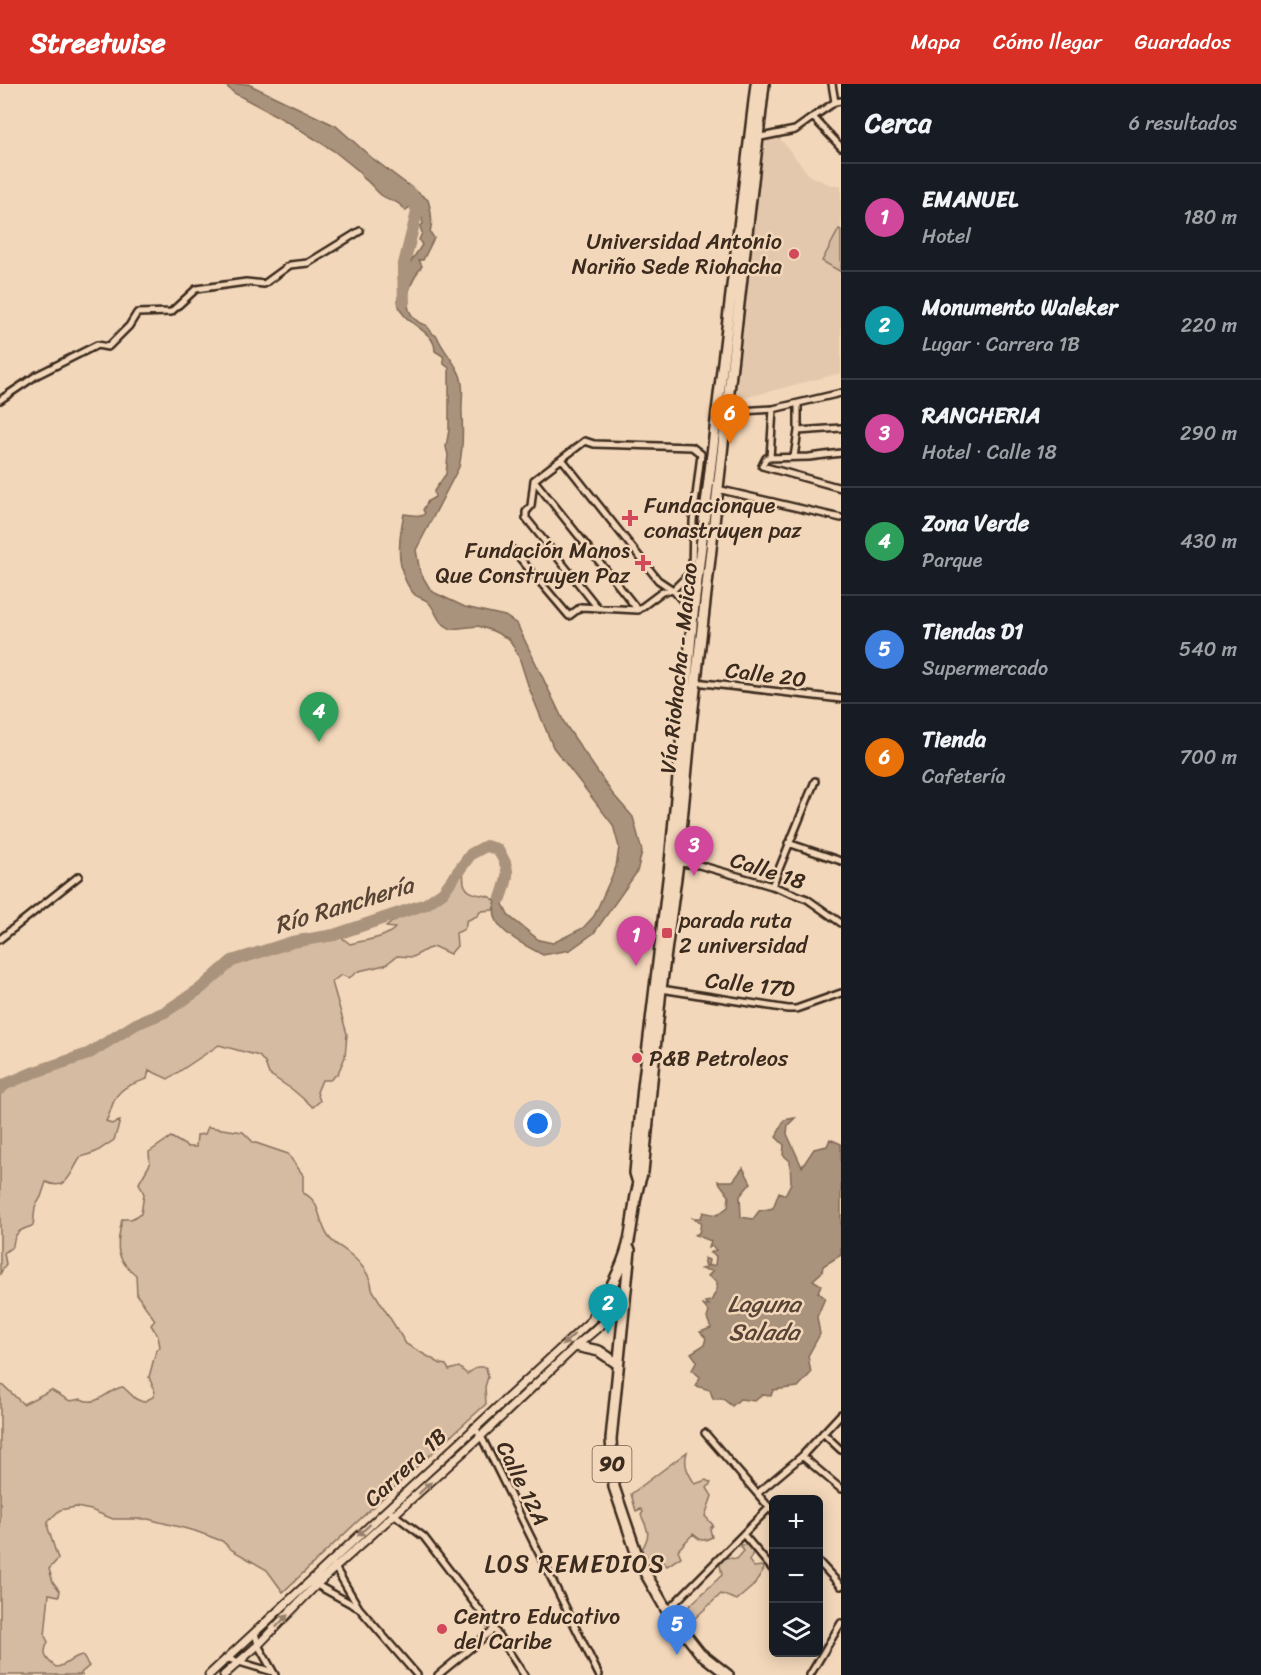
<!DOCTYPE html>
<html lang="es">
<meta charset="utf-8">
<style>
body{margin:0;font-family:Sriracha,sans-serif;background:#242831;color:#f1f3f6}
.controls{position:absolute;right:18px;bottom:18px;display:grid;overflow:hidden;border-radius:9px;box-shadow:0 3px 15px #0003}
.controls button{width:54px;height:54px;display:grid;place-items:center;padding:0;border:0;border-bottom:2px solid #363941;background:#171b24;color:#f1f3f6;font:30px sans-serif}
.you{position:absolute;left:538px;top:1040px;width:21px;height:21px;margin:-15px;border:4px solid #fff;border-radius:50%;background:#1a73e8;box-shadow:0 0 0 9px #1a73e833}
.badge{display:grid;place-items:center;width:39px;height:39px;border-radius:50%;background:#d93025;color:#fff;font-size:20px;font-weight:700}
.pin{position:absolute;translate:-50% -50px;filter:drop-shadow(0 2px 3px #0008)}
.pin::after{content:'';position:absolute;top:32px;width:21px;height:18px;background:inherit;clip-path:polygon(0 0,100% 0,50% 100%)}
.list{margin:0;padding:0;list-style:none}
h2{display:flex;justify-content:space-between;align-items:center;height:78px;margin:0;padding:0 24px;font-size:26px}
h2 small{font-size:20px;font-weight:400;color:#9ea1a6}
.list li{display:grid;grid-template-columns:39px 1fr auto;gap:18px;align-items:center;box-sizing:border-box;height:108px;padding:0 24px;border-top:2px solid #363941}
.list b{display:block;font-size:22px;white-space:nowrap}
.list p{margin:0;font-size:20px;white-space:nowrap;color:#9ea1a6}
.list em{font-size:20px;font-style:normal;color:#9ea1a6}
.icon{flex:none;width:33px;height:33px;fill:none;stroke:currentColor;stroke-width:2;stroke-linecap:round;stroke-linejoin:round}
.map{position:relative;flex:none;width:841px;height:1591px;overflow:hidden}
header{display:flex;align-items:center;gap:36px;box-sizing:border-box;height:84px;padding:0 30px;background:#d93025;color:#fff}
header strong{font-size:28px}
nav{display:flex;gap:33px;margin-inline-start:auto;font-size:21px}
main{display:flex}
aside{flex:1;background:#171b24}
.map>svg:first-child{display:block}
</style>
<header>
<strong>Streetwise</strong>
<nav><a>Mapa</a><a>Cómo llegar</a><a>Guardados</a></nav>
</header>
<main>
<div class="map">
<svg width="841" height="1591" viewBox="0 0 841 1591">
<rect width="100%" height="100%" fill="#f3d7ba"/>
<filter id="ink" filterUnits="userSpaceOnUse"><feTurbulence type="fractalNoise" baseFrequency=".0167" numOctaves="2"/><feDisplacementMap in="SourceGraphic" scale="12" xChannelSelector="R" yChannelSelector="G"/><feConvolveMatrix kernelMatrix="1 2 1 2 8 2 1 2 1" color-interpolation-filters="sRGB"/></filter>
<g filter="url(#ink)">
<path fill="#e4c8ad" d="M778,52L810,92L831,101H841V289L732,317L760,54Z"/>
<path fill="#d5bba1" stroke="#887260" stroke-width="1.5" d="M839,145L841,146V188L822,177Z
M460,782L463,784C464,789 463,794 464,799C467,811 479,810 487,812C491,813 493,815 496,817L493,826L481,827L477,832L466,837C467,845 463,846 456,849L457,862L450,870L435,863L427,865L413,873L397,872L385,881L359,887L349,894L341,891L332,898L347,950L345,973L338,989L330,996H322L317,1008L320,1017L313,1023L293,1006L269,990L265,979L259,972L219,961L168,995L149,986L147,995C135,999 123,1002 116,1013C111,1021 111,1029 106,1037L111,1040L120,1037L114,1056L96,1068L81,1073C71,1086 68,1109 46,1098L41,1113L35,1123L33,1142C21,1145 14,1148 13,1162L4,1169L6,1180L0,1190V1005L6,1000L32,989L88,970L136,940L165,928L198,906L232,877L292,858L334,851L341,853L350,860C364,856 385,855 395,844L386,843C402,827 428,831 440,814L438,811L444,806Z
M208,1043L243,1048L253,1058L288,1070L303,1091V1109C321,1116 318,1138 328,1152C334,1161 339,1161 346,1167C358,1176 371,1190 372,1205L406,1260L441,1280L446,1281L449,1286L459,1283L467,1290L477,1283H486L488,1293L485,1303L486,1320L374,1422L283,1508L267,1486L232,1466L222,1457L195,1447L148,1435H113L91,1426L76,1423L60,1426L48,1437V1444L58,1475L49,1485L53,1498L60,1507L59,1512L49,1510L45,1552L48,1558C42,1570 45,1575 56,1583C67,1582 71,1573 82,1571L89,1582L81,1589L82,1591H0V1301L4,1302L23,1320L51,1306L70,1317L81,1315C98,1324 109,1304 123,1303L136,1315L143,1318L153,1313L155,1308L149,1293L156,1267L160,1263L158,1252L151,1241L155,1236L137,1211L136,1191C113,1173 117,1161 122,1135H131L141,1130L144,1110L139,1099L150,1080L149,1068L171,1053L188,1063H196L197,1051L205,1050Z
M687,1368C683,1381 688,1389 695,1400L706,1396L711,1399L707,1404L712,1412L705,1432L713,1441L710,1445L712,1453C702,1458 701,1457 693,1450L678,1466L681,1473L667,1482L656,1471L648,1473L641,1467C651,1450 649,1448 641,1431L643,1428L641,1425L636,1427L631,1410Z
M740,1461H748L753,1469L749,1477L754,1483L762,1482L764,1485L753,1502L737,1516L721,1510L692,1537L684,1527L722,1491L719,1476L723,1473L737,1475L744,1467Z"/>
<path fill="#aa937c" stroke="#7e6956" stroke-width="1.5" d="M224,0H248L336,42L372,74L428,116C431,126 433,139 430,148L434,154L423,176H419L422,182C412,196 400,218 414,234C418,238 420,240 426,241L433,250L437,252C442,265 451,273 457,285C466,300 461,315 462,331C463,349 463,366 459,383L416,466L420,488L430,505L435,509L465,523L505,532L517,540L565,640L612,709L633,733L642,767L637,788L594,849L570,866L543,871C512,854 474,838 507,799L503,820L509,832L539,856L553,859L583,844L594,832L616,783L619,763L613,741L553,663L529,604L519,573L509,555L493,547L478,542L451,545C448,543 442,540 440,537C435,530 434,523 427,517C423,514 419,514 415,511C395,489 398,457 404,430L422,432L425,429L423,426L428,417L435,413L434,407L446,390L448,371L446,363L449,346V284L444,280L443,272L435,267C435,243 397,241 398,214C398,209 402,206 404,201C405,198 404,195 405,191L408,190L407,188L403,189L405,186L422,161L419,156L422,149L420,142L423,140L420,124L416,120H412L406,127C396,114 392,119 381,111C374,105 370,98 362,93L360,88L334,67L288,38L234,9Z
M795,1034L788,1041L787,1050L802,1083L814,1065L827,1062L830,1055L841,1060V1171L823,1182L822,1188L813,1196L821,1201L818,1208L825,1214L817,1233L820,1250L808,1272L811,1289L798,1303L773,1306L771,1312L762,1311L755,1317L740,1315L732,1322L723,1315H713L710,1306L696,1302L700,1293L692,1286L697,1277L691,1269L704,1261L706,1254L700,1248L711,1244L707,1234L709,1228L703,1221H709L705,1218L711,1217L717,1205V1198L708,1192L713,1187L701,1185L706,1183L704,1174L709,1176L708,1182L715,1181L716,1172L710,1169L716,1166L712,1162L709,1164L711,1157L695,1151L699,1149L701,1139L693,1134H701L703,1128L717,1131L728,1123L729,1112L718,1097H733L743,1084L751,1099L740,1112L741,1133L753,1135L759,1127L773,1124L779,1108L785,1111L791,1099L790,1077L783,1071L784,1061L776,1053L784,1036Z"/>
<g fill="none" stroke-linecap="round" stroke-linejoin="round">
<path stroke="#aa937c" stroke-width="12" d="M404,218L403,184L417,128L412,110L408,108
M0,1005L6,1000L32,989L88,970L136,940L165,928L200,905L232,877L292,858L334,851L426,820L443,808L471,770L486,762L497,765C511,784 509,792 501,814"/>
<g stroke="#3b2a1e" stroke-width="10">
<path id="minor" d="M832,0L835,18
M813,33L835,18L841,17
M756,54L795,46L813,33L841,63
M0,316L37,291L97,261L108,263L129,242L137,229L171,228L196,205L246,198L264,200L290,181L308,179L360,147
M725,328L773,325L841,309
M798,347L841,344
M841,369L809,373L766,374L762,382L841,404
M794,373L798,347V321
M770,374L773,325
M562,375L658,496L673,506L692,487L693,437L701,370L692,363L594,360L585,357L534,396L531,422L526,428V434L598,524
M534,396L638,526
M717,405L841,434
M513,466L569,532L581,523L638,526L662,508L673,506L693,529
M695,598L841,615
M788,759L841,777
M678,779L699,781L772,802L807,815L841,839
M772,802L815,697
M0,855L79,792
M661,905L788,925H796L841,909
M474,1343L481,1352L599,1591
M705,1349L774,1429
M823,1349L841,1366
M802,1372L841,1405
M758,1409L802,1372L841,1330
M391,1428L424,1453L494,1545L524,1591
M743,1450L774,1487
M818,1477L841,1502
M333,1480L359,1524L417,1591
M315,1500L357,1523
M667,1527L769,1424
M255,1548L258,1561L275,1591
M226,1574L273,1588
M438,1591L494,1545
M810,1591L841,1539"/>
</g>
<g stroke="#3b2a1e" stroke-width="11">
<path id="tertiary" d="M209,1591L627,1203
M224,1591L258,1561L316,1501L481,1352L576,1262L625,1221"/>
</g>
<g stroke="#3b2a1e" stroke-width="14">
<path id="trunk" d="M638,1099L635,1089L643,1003L670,779L693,530L756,0
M630,1166L611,1355L614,1403L640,1480L667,1527L700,1569L728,1591
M594,1232C608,1210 621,1187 628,1161C634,1137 633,1111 643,1088L661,905L678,779L691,641L764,0
M576,1262L599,1267L618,1280"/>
</g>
<use href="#minor" stroke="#f3d7ba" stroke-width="5"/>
<use href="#tertiary" stroke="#f3d7ba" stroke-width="7"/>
<use href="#trunk" stroke="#f3d7ba" stroke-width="9"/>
</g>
<defs><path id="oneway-solid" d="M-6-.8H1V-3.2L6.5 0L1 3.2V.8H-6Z" transform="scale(1.5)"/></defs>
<g fill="#97806c">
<use href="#oneway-solid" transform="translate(568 1256) rotate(137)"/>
<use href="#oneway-solid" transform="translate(425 1404) rotate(-43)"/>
<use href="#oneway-solid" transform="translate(364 1446) rotate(137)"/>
<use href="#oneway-solid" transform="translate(282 1537) rotate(-46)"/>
</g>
</g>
<g fill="#d1495b" stroke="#f3d7ba" stroke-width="2">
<circle cx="794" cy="170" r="6"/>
<path d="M627 425h6v6h6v6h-6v6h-6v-6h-6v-6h6z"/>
<path d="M640 470h6v6h6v6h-6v6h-6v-6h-6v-6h6z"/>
<rect x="661" y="843" width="12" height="12" rx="3"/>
<circle cx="637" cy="974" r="6"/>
<circle cx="442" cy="1545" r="6"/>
</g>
<g text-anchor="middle" stroke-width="5" stroke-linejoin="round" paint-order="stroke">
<rect fill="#f3d7ba" stroke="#725e4d" stroke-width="1.5" x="592.5" y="1362" width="39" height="36" rx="4.5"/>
<g font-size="21" font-weight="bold" fill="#3b2a1e">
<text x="612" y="1387">90</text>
</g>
<g font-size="22" fill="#3b2a1e" stroke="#f3d7ba" text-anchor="start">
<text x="782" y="165" text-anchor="end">Universidad Antonio<tspan x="782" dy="25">Nariño Sede Riohacha</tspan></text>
<text x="644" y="429">Fundacionque<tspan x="644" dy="25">conastruyen paz</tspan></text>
<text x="630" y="474" text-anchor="end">Fundación Manos<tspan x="630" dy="25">Que Construyen Paz</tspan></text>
<text x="679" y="844">parada ruta<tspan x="679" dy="25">2 universidad</tspan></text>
<text x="649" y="982">P&amp;B Petroleos</text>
<text x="454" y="1540">Centro Educativo<tspan x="454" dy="25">del Caribe</tspan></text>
</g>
<g font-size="22" fill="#3b2a1e" stroke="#f3d7ba">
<text transform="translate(678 584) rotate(-84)" y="8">Vía Riohacha - Maicao</text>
<text transform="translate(766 590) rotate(7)" y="8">Calle 20</text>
<text transform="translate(768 786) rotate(18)" y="8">Calle 18</text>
<text transform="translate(750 900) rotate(6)" y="8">Calle 17D</text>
<text transform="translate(405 1383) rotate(-43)" y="8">Carrera 1B</text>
<text transform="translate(523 1399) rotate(64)" y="8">Calle 12A</text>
</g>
<g font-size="24" font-style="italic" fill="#574436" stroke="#f3d7ba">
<text transform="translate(344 821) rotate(-17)" y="8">Río Ranchería</text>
<text x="764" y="1228">Laguna<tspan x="764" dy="28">Salada</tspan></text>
</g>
<g font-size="24" letter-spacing="1.5" fill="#3b2a1e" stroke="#f3d7ba">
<text x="575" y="1488">LOS REMEDIOS</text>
</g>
</g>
</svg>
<div class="controls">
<button>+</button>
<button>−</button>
<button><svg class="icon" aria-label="layers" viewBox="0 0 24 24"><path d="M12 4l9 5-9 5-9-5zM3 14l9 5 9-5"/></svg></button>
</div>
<div class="you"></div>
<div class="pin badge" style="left:636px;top:882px;background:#d1479c">1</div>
<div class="pin badge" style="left:608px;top:1250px;background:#0f9aa8">2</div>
<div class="pin badge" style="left:694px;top:792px;background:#d1479c">3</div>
<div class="pin badge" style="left:319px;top:658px;background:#2e9e5b">4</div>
<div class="pin badge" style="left:677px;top:1571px;background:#3f7fe0">5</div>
<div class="pin badge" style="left:730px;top:360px;background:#e8710a">6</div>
</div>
<aside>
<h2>Cerca<small>6 resultados</small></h2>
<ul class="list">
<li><span class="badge" style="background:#d1479c">1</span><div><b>EMANUEL</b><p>Hotel</p></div><em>180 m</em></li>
<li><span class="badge" style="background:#0f9aa8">2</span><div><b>Monumento Waleker</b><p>Lugar · Carrera 1B</p></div><em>220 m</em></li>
<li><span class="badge" style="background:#d1479c">3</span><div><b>RANCHERIA</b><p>Hotel · Calle 18</p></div><em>290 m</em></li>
<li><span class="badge" style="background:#2e9e5b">4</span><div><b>Zona Verde</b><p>Parque</p></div><em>430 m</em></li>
<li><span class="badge" style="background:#3f7fe0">5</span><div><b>Tiendas D1</b><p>Supermercado</p></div><em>540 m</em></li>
<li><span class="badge" style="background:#e8710a">6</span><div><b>Tienda</b><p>Cafetería</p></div><em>700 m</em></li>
</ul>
</aside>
</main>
